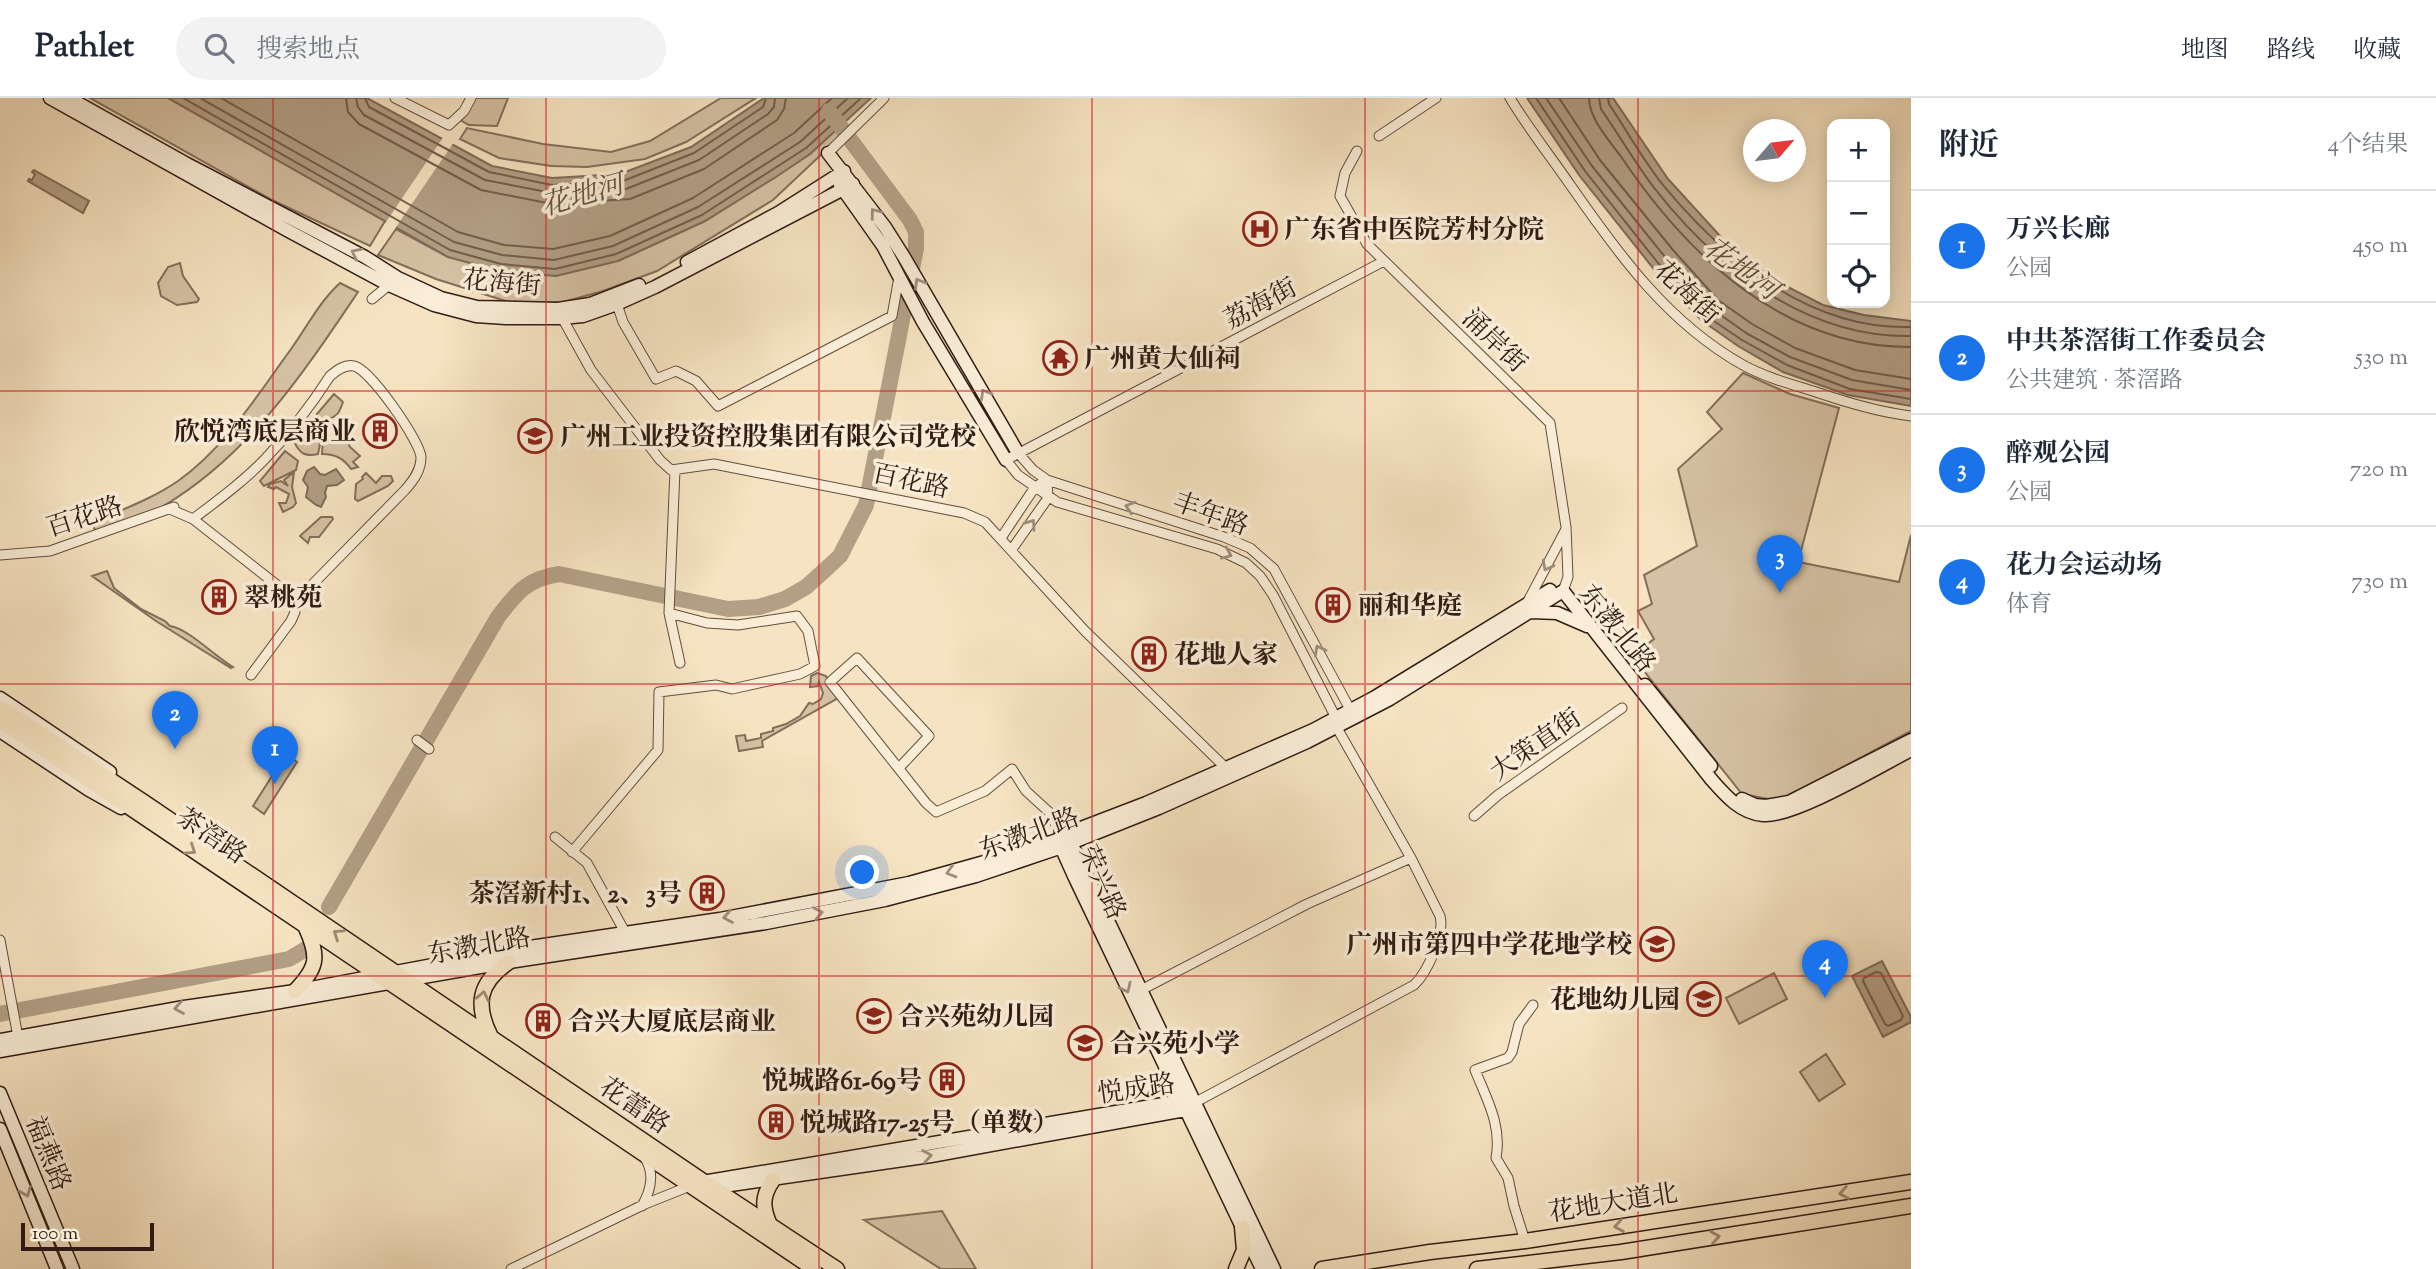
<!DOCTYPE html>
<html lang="zh">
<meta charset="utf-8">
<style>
body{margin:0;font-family:"Sorts Mill Goudy","Noto Serif SC",serif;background:#f2f2f3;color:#1f2937}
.controls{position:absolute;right:21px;top:21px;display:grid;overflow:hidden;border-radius:14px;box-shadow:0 4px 18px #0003}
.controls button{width:63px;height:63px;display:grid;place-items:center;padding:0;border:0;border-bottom:2px solid #e0e1e3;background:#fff;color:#1f2937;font:35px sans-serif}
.compass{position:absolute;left:1743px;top:21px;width:63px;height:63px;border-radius:50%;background:#fff;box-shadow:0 4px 18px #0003;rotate:62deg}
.scale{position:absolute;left:21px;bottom:18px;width:133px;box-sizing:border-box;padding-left:7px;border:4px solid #311b13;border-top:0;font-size:19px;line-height:24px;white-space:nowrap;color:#311b13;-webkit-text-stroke:5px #f9edd7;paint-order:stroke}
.you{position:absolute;left:863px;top:775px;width:24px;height:24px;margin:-18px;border:5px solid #fff;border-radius:50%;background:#1a73e8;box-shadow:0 0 0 10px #1a73e833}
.badge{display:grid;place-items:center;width:46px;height:46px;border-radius:50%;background:#1a73e8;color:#fff;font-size:23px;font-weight:700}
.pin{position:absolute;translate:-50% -58px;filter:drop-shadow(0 2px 4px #0008)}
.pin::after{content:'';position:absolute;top:37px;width:24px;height:21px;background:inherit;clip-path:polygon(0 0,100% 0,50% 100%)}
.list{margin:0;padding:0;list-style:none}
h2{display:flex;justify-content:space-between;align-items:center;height:91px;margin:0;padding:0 28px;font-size:30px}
h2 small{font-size:23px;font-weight:400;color:#747a83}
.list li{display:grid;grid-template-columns:46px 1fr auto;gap:21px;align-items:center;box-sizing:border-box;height:112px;padding:0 28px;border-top:2px solid #e0e1e3}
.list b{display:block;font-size:26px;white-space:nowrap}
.list p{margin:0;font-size:23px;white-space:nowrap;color:#747a83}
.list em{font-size:23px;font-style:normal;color:#747a83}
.icon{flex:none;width:38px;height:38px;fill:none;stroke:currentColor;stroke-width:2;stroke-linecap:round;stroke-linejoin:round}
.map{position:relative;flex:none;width:1911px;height:1171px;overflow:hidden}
header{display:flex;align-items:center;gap:42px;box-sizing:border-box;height:98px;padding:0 35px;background:#fff;border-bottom:2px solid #e0e1e3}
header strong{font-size:33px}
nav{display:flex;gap:38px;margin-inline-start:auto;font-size:24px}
.search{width:490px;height:63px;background:#f2f2f3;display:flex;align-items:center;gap:18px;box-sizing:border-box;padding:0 24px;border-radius:38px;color:#747a83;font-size:26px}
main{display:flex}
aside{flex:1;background:#fff}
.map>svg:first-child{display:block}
</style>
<header>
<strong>Pathlet</strong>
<div class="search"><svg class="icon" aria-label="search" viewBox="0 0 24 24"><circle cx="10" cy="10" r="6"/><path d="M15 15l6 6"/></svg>搜索地点</div>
<nav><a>地图</a><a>路线</a><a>收藏</a></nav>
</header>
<main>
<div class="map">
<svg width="1911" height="1171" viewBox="0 0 1911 1171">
<rect width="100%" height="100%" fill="#f6e3c1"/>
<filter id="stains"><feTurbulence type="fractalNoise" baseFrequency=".00286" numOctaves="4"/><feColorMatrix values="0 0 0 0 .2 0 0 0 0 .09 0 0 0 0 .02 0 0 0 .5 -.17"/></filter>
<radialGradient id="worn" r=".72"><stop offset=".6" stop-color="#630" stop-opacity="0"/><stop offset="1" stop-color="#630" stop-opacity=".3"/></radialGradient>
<path fill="#d5c1a3" stroke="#836e5b" stroke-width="2" d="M90,0H168L385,123L370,148L272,102Z
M475,0H508L497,28L469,27L460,22Z
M721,0H756L686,44L645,61L587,69L551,68L499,60L460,41L467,30L543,46L611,54L650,43Z
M837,31L843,36L773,102L657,173L603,193L563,204L512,205L436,181L378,157L396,131L448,159L618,163L705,123L810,56Z
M180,165L183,178L199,201L197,204L177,207L161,198L158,185L168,169Z
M340,185L358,194C304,274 250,356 165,407C145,419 119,427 97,437L92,425C121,412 152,401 178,383C223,351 255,301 286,258C305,233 317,206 340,185Z
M1743,275L1790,296L1839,310L1798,464L1899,484L1911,437V633L1779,703L1742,696L1632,558L1654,541L1638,513L1652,506L1644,477L1697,448L1678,371L1722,331L1707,314Z
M334,296L343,304C339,314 339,317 329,321L330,325L320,330L322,336L318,356C306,359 299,356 294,343Z
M323,339L326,343L336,339L338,344L346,339L350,349L360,358L353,364L358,369L351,371C344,361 336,356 322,356Z
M285,353L298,363L296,372L264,388L260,383Z
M294,374L292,389L296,405L293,409L283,414L279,405H286L289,396L276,389L274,391L268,389L270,386L281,383L288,388L284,382Z
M366,375L376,385L382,378H391L393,383L388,388L358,403L355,401L356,386L363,381L362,379Z
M321,419H332L333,421L319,439H310L308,445L300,438Z
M107,473L114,490L141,511L165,523L170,528C189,531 214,558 233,569L231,570L156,523L92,478Z
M817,575L826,578L838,600L762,643L763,649L739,653L736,638L745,637L746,643L761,640V636L773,633V630L786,626L800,618L809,605L813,606L821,601L823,595L819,584L818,588L810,589L811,578Z
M286,656L297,664L264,716L253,708Z
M1774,875L1787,901L1739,926L1726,900Z
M1826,956L1845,986L1819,1003L1800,974Z
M942,1113L976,1171H941L864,1122Z"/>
<path fill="#b39f86" stroke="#7f6a58" stroke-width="2" d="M168,0H367L492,68L552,80L620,76L691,49L764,0H871L810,56L776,79L705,123L618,163L556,178L499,173L448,159Z
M1527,0H1613L1668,81L1731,150L1778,184L1823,207L1864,217L1911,223V308L1848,297L1783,274L1738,248L1701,222L1653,170L1579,77Z
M34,72L89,103L83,115L28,83L29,81L32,82L35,76L32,74Z
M314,369L320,376L325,377L336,371L344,382L337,387L327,388L325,395L326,399L321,409L316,407L306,399L308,389L303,382L307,373Z
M1882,863L1911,919V924L1883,939L1852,878Z"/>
<path fill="#f6e3c1" d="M444,38L454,44L394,132L384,127Z"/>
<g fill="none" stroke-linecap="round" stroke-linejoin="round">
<path stroke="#725d4c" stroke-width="2" d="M183,0L450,152L501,166L555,171L616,156L702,117L806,50L861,0
M200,0L454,144L502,157L554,162L613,148L698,109L800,44L848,0
M221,0L458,134L504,147L553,151L610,138L693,100L794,35L832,0
M346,0L348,14L359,26L481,92L552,106L630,101L704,71L777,22L784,11L786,0
M356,0L358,9L364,17L485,82L552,95L626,91L699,62L768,16L774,9L775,0
M365,0L369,9L489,74L552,87L623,83L694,55L763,9L766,0
M1536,0L1585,73L1658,165L1705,217L1742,242L1787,267L1850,291L1911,301
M1546,0L1592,68L1665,159L1711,210L1746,235L1790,259L1852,282L1911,292
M1559,0L1600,62L1673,152L1718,202L1752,226L1795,250L1855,272L1911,281
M1589,0C1589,21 1610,43 1622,60C1688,158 1785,250 1911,249
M1599,0L1601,11C1619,37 1636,66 1655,91C1717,170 1807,240 1911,238
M1608,0L1609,6C1627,33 1643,62 1663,87C1724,161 1809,232 1911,229
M1876,874L1881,875L1903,918L1901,922L1888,928L1885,926L1863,883L1864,880Z"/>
<path stroke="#b39f86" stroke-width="16" d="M329,809L498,519C517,494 527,481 559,476L728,511L759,509L785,501L806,489L826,471L840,458L866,407L916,150V134L910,122L829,13
M0,916L289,861L304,852"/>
<g stroke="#624d3e" stroke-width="11">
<path id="street" d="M395,0L449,27L464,13L471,0
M1510,0C1528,30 1551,59 1571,88C1619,157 1668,225 1743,267C1765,279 1790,286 1813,293C1845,304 1877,314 1911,318
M1379,38L1436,0
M1357,53L1345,75L1340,98L1367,146L1550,325L1566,429L1568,479L1563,493
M828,55L884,0
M372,201L389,187
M617,206L623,224L656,281L676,273L696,283L718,308L892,218L899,179
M560,216L591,272L660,362L671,372L714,366L964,415L985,424L1085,533L1230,674
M1018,355L1033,372L1047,382L1224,439L1250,450L1274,471L1352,615
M675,372L669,515L680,565
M170,411L193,421C218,402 244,383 265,361C289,336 312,306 330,278C337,272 345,266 354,268C370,271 420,343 421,359C421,372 414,382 405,392L304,495L298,499L291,498L193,421
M1001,440L1035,389L1047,382
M1012,451L1048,400L1047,382
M0,457L50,453L174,409
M1527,505L1566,431
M251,577L291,523L295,514L291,498
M417,642L429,651
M899,670L929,638L857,560L830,584L926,705L936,714L985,693L1012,671L1026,693L1049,714L1062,738
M1474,718L1498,697L1622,610
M555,739L587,765L626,836
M572,754L658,652L659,594L716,587L732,591L800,576L815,568L808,533L797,518L738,527L707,525L669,515
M0,842L18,939
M1141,892L1307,806L1411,760
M1194,1005L1414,887C1427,875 1445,836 1440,818L1411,760L1337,630L1336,620L1273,497L1260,478L1246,465L1217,451L1057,404L1018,377L1006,362L1384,163
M642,1108C651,1092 655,1076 645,1060
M1525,1143L1514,1108L1508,1080L1496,1060C1502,1027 1487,1002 1475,972L1508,960L1512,954L1519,926L1533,907
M511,1171L645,1106L690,1088"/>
</g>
<g stroke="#311b13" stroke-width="15">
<path id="secondary" d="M50,0L285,131L389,187L434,207L476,218L506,220H562L583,218L617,206L655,189L853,86
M69,0L187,66L365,159L398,180L441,200L477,209L558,211L590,206L639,187
M828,55L885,129L904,159L1018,355
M840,87L883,148L923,224L1006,362
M687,164L778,115L844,73
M1531,514L1557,515L1587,528
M1645,587L1711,668
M0,600L110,674
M0,633L89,692L121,710
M1742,701L1755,707L1766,708L1789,704L1911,642
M1065,740L1071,745L1081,766L1274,1171
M1062,742L1061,749L1074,778L1262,1171
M0,942L184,909L295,893L523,850L720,821L909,785L995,761L1039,746L1146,705L1313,632L1375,599L1550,492
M0,953L509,864L766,825L885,802L976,778L1056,751L1159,710L1307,644L1390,601L1563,493L1711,681C1725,697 1740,715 1763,717C1793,720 1880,668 1911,652
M0,995L73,1171
M0,1031L57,1171
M697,1085L1181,1003L1194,1005
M710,1090L931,1058L1185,1012L1194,1005"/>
</g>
<g stroke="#311b13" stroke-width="17">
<path id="primary" d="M0,609L144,704L703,1083L837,1171
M0,622L814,1171
M295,893C318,869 319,859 306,830
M491,939C475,907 478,885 509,864
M770,1127C762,1109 762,1098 773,1082
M1236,1171L1244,1152L1242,1129
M1322,1171L1430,1154L1525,1143L1911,1084
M1477,1171L1621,1154L1911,1108"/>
</g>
<use href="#street" stroke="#f9edd7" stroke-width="9"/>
<use href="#secondary" stroke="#f9edd7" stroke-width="12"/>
<use href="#primary" stroke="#f6e3c1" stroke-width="14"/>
</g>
<defs><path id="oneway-chevron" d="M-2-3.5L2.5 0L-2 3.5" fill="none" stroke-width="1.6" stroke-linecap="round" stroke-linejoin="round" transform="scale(1.75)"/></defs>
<g stroke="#9f8e7f">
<use href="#oneway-chevron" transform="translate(875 115) rotate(-127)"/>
<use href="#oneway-chevron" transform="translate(356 155) rotate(-153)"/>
<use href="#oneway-chevron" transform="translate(919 185) rotate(-120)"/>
<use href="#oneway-chevron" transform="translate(985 296) rotate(-120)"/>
<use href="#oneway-chevron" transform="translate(1130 409) rotate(-163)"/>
<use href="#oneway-chevron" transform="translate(1031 426) rotate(-55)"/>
<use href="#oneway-chevron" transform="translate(1227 456) rotate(23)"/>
<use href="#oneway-chevron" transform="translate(1547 468) rotate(118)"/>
<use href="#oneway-chevron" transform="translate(1319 552) rotate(-118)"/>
<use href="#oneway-chevron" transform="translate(951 774) rotate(164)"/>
<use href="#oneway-chevron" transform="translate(818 815) rotate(-11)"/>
<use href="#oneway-chevron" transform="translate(728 819) rotate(170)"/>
<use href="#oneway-chevron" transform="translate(1126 890) rotate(65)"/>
<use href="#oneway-chevron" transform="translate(179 910) rotate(170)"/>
<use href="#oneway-chevron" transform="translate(927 1058) rotate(-9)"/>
<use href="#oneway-chevron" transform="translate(26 1094) rotate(68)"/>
</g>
<g stroke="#9d8973">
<use href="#oneway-chevron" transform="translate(191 752) rotate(34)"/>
<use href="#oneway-chevron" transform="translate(338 836) rotate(-146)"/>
<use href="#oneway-chevron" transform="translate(483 898) rotate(-78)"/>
<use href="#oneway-chevron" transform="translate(1844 1095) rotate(171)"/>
<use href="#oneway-chevron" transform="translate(1619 1128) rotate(171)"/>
<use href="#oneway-chevron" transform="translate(1715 1139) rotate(-9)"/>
</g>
<path fill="none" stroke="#d62828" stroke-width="2" stroke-opacity="0.55" d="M273,0V1171M546,0V1171M819,0V1171M1092,0V1171M1365,0V1171M1638,0V1171M0,293H1911M0,586H1911M0,878H1911"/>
<defs>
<g id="hospital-ring" transform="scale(1.75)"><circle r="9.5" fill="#f9edd7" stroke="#8f2418" stroke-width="1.5"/><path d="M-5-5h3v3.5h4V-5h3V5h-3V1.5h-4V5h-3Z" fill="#8f2418"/></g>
<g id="temple-ring" transform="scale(1.75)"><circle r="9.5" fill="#f9edd7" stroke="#8f2418" stroke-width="1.5"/><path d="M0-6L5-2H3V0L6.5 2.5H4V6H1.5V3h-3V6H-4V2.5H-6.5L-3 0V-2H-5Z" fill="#8f2418"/></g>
<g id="building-ring" transform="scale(1.75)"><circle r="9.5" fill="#f9edd7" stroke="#8f2418" stroke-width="1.5"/><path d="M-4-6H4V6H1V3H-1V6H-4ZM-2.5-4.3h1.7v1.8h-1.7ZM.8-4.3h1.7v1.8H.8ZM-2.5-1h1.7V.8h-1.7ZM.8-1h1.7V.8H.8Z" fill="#8f2418"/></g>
<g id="school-ring" transform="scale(1.75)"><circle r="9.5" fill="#f9edd7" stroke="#8f2418" stroke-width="1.5"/><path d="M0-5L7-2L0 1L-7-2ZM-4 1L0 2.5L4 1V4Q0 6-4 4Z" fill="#8f2418"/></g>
</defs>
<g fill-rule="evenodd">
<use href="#hospital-ring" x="1260" y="131"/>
<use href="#temple-ring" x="1060" y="260"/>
<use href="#building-ring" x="380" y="333"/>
<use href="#school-ring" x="535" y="338"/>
<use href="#building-ring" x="219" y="499"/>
<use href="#building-ring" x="1333" y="507"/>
<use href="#building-ring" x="1149" y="556"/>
<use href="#building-ring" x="707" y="795"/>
<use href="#school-ring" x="1657" y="846"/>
<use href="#school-ring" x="1704" y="901"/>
<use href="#school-ring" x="874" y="918"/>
<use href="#building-ring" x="543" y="923"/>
<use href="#school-ring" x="1085" y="945"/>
<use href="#building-ring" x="947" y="982"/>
<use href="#building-ring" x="776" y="1024"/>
</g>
<g text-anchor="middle" stroke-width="7" stroke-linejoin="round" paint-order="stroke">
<g font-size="26" font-weight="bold" fill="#311b13" stroke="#f9edd7" text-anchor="start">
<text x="1284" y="140">广东省中医院芳村分院</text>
<text x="1084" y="269">广州黄大仙祠</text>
<text x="356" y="342" text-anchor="end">欣悦湾底层商业</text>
<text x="560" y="347">广州工业投资控股集团有限公司党校</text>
<text x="244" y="508">翠桃苑</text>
<text x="1358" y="516">丽和华庭</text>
<text x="1174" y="565">花地人家</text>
<text x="682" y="804" text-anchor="end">茶滘新村1、2、3号</text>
<text x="1632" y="855" text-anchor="end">广州市第四中学花地学校</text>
<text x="1680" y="910" text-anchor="end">花地幼儿园</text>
<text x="898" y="927">合兴苑幼儿园</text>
<text x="568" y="932">合兴大厦底层商业</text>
<text x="1110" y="954">合兴苑小学</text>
<text x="922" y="991" text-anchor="end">悦城路61-69号</text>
<text x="800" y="1033">悦城路17-25号（单数）</text>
</g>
<g font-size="26" fill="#311b13" stroke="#f9edd7">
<text transform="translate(502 184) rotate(5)" y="9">花海街</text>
<text transform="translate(1688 194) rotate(43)" y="9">花海街</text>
<text transform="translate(1260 205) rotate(-28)" y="9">荔海街</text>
<text transform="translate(1495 242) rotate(44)" y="9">涌岸街</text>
<text transform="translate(911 382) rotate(12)" y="9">百花路</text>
<text transform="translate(1211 415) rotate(20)" y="9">丰年路</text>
<text transform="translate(84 418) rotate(-18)" y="9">百花路</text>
<text transform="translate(1618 530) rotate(51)" y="9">东漖北路</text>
<text transform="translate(1535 646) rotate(-35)" y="9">大策直街</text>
<text transform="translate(1029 735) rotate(-20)" y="9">东漖北路</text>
<text transform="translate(212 737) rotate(34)" y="9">茶滘路</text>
<text transform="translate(1103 784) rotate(66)" y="9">荣兴路</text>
<text transform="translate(479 847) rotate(-10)" y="9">东漖北路</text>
<text transform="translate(1136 990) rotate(-8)" y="9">悦成路</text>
<text transform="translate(635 1007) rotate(34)" y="9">花蕾路</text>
<text transform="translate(49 1055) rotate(68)" y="9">福燕路</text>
<text transform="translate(1613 1104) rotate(-9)" y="9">花地大道北</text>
</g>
<g font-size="28" font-style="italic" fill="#655041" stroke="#f9edd7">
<text transform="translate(582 96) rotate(-16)" y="10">花地河</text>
<text transform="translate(1742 170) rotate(36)" y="10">花地河</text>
</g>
</g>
<rect width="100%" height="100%" filter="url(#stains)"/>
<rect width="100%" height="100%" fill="url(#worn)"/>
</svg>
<div class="controls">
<button>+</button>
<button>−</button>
<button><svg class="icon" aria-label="locate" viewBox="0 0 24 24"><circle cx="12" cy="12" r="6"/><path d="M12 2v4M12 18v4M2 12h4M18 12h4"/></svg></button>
</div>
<svg class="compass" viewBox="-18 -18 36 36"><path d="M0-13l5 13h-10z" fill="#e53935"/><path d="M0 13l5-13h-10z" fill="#747a83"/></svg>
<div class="scale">100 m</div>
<div class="you"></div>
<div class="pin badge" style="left:275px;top:686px">1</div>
<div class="pin badge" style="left:175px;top:651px">2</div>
<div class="pin badge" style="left:1780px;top:495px">3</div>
<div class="pin badge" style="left:1825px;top:900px">4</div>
</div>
<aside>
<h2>附近<small>4个结果</small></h2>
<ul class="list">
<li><span class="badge">1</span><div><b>万兴长廊</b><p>公园</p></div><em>450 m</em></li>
<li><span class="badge">2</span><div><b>中共茶滘街工作委员会</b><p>公共建筑 · 茶滘路</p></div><em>530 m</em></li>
<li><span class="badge">3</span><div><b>醉观公园</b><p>公园</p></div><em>720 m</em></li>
<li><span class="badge">4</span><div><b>花力会运动场</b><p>体育</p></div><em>730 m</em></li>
</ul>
</aside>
</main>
